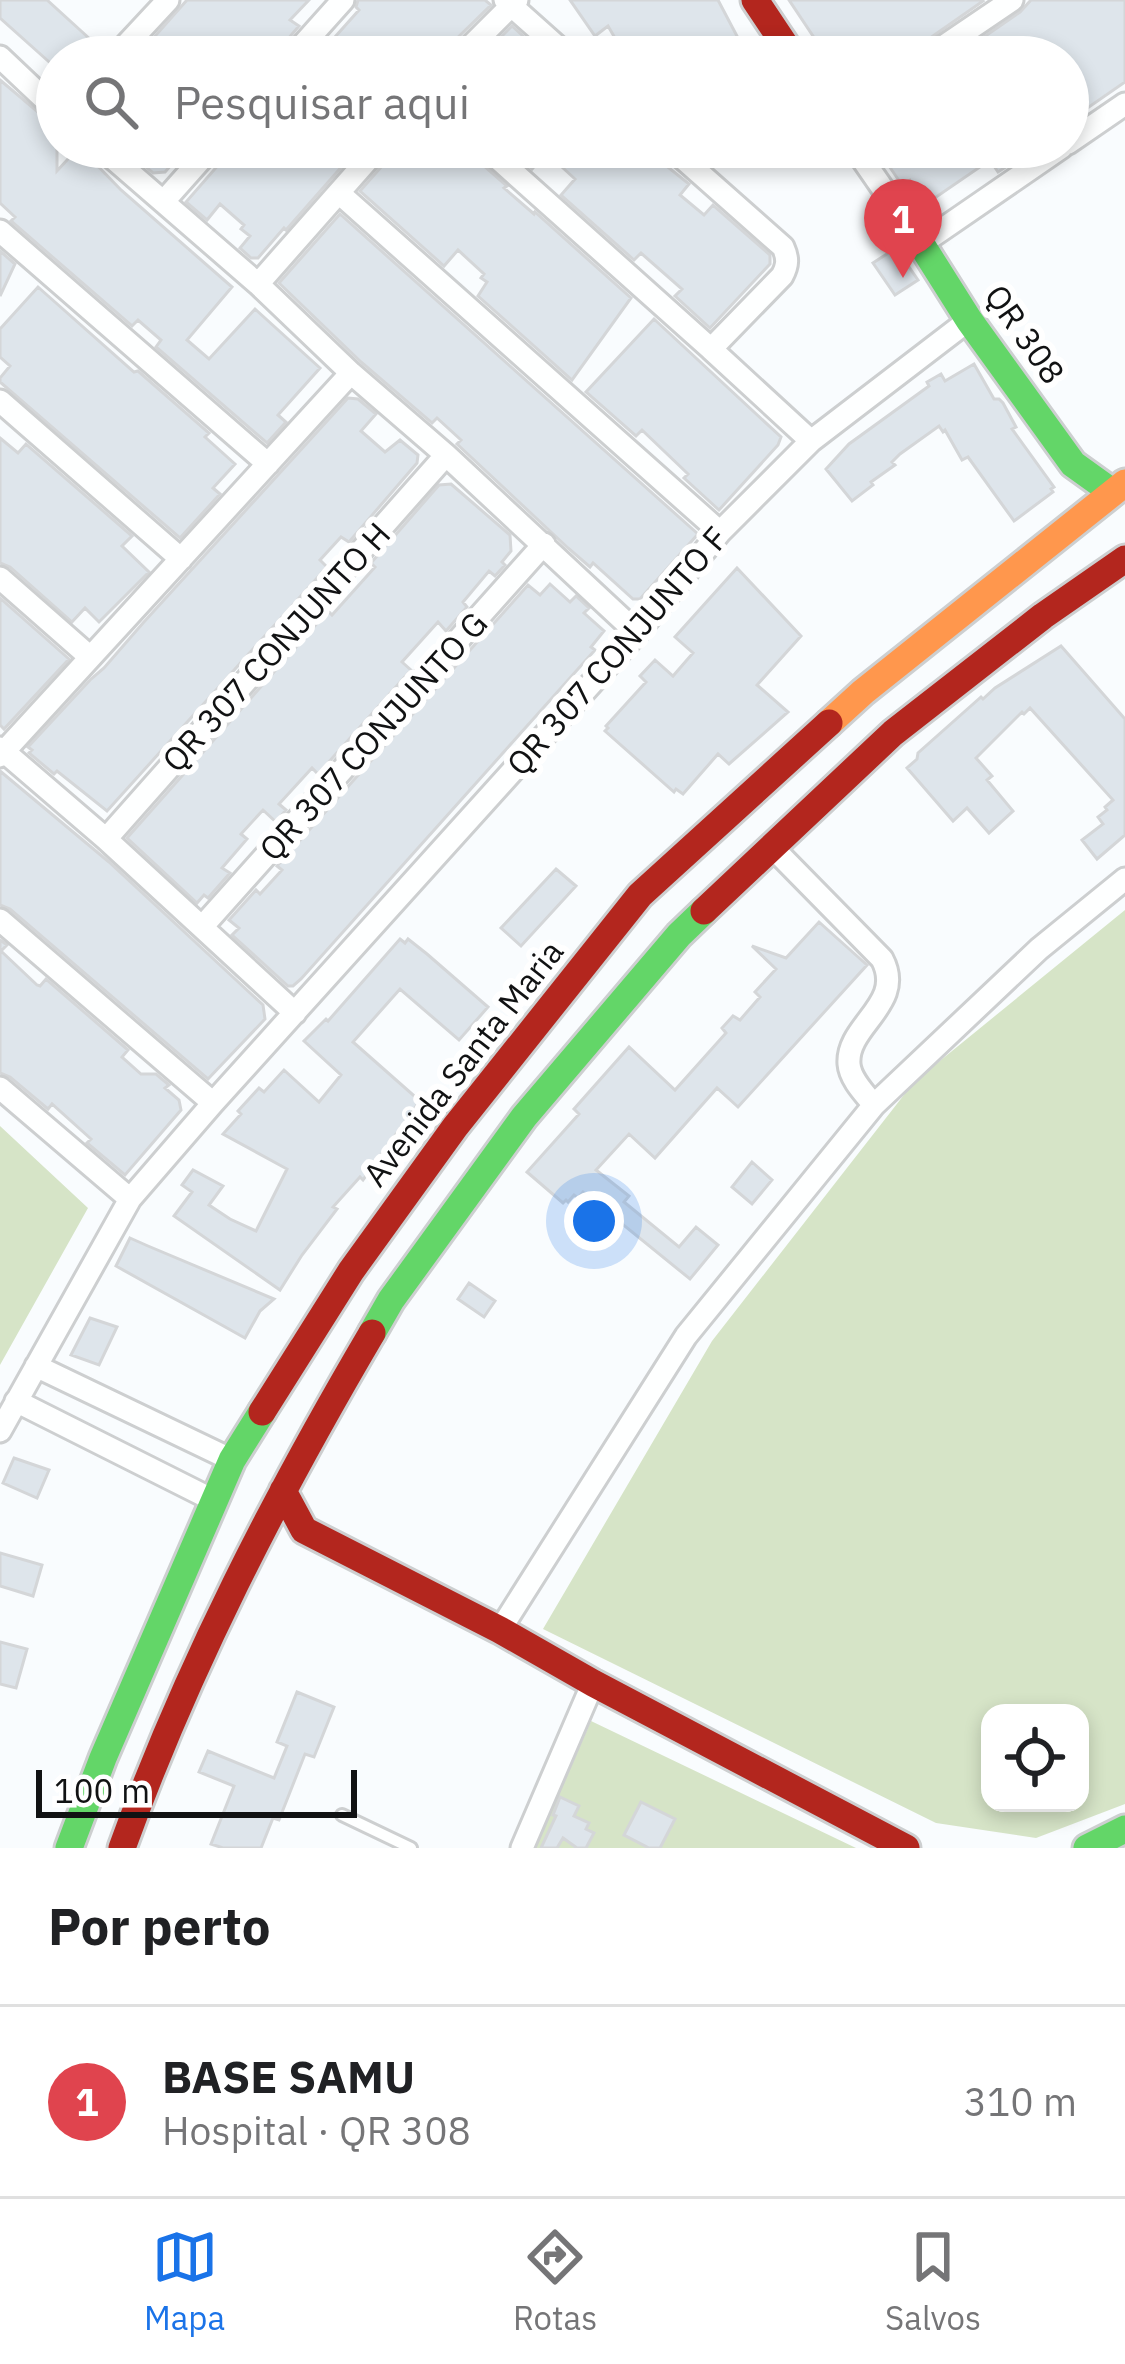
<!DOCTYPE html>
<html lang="pt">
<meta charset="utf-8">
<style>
body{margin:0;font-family:"IBM Plex Sans",sans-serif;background:#f6f6f6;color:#202124}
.controls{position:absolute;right:36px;bottom:36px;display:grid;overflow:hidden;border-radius:24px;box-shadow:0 6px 18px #0003}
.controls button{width:108px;height:108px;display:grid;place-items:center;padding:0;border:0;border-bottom:3px solid #e0e0e0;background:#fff;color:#202124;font:60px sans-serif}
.scale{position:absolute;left:36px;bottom:30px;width:321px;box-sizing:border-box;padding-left:12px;border:6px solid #111213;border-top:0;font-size:33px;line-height:42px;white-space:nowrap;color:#111213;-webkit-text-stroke:9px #fff;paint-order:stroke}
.you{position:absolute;left:594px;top:1221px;width:42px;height:42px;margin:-30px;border:9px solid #fff;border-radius:50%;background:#1a73e8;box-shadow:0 0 0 18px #1a73e833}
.badge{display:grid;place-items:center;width:78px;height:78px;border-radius:50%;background:#1a73e8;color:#fff;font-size:39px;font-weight:700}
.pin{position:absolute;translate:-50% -99px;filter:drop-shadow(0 3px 6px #0008)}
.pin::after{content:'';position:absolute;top:63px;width:42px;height:36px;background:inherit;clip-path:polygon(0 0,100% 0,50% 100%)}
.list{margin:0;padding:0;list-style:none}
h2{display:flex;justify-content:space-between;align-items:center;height:156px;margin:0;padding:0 48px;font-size:51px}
h2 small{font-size:39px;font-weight:400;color:#757577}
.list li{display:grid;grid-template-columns:78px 1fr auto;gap:36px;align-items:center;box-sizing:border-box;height:192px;padding:0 48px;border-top:3px solid #e0e0e0}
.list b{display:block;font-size:45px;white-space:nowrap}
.list p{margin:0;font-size:39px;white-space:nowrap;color:#757577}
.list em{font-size:39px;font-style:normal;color:#757577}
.icon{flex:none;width:66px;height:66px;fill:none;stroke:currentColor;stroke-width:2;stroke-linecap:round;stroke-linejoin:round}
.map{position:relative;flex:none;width:1125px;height:1848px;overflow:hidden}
.search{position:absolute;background:#fff;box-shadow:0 6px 18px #0003;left:36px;right:36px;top:36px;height:132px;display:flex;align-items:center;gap:30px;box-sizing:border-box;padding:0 42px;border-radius:66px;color:#757577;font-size:45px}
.sheet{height:348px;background:#fff}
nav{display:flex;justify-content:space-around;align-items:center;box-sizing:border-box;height:168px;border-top:3px solid #e0e0e0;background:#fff;font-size:33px;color:#757577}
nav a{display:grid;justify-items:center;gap:6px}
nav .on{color:#1a73e8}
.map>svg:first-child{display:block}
</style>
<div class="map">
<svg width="1125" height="1848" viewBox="0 0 1125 1848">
<rect width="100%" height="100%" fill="#f9fcfe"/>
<path fill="#d6e4c7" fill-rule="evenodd" d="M1125,910V1804L1036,1838L936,1823L543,1629L712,1341L914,1082ZM1080,1713V1803H990V1713Z
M0,1126L88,1208L0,1365Z
M591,1721L856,1848H535Z"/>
<path fill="#dee5eb" stroke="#d4d6d8" stroke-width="3" d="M0,0H47L91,40L75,57H57V69L0,18Z
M187,0H309L290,20L299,26L281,47L277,57H163L148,44Z
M358,0H485L491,5L449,46L445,57H312L323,45L326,47L359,10L356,7Z
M570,0H718L748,57H626L608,26L595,36Z
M789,0H982L983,1L920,45L913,57H827Z
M1031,0H1125V82L1076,116L1068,104V57H955L1020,12Z
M512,26L546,57H481Z
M0,80L57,128V171L79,147H85L89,157L121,190L232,287L187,340L209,359L255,309L320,368L278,415L286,422L267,443L156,347L161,340L138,320L132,326L11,221L15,217L0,203Z
M123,147H187L165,172L153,173Z
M234,147H359L286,230L284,228L258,258H251L240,248L250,236L241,229L244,225L220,204L207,220L186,202Z
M394,147H470L474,157L507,186L504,188L534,214L535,212L631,298L572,380L478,296L487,282L481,278L484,274L458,250L444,266L360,191L390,157Z
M508,147H643L689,184L680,195L704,215L713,205L770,255V264L710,328L675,296L682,289L641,253L634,260L561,195L575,179L563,168L546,153L532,169Z
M885,147H1036L998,172L990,160L926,204L910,180L902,185L889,166L895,162Z
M340,214L698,534L640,599H633L593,563L590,567L568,548L457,444L461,440L437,418L432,423L361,362L279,283Z
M896,248L918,280L895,295L873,263Z
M0,251L15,264L0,296Z
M38,287L134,372L138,371L209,433L205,437L235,464L213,488L220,494L180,538L0,382V378L10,366L0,357V329Z
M654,319L781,437L778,445L719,510L684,478L688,474L642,430L636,436L586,392Z
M974,364L994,399H999L1003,403L1016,427L1012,429L1054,487L1051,489L1053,492L1014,521L968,457L962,460L945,430L943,432L939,426L900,454L892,462L895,465L871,482L873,485L852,501L826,469L849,444L929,386L927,382L941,374L945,381Z
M348,398L358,399L376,414L361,431L385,452L400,440L418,455L417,463L349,542L341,537L320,560L327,567L107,811L57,771L54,774L29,753L32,750L28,747L91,679L104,668L143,623Z
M0,438L18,453L26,444L132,536L122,546L149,572L99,622L85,608L72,622L10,567L0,563Z
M451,484L510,535L511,551L502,562L505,565L495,576L489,571L463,602L467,607L446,631L438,622L402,662L411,670L318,774L312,768L279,804L286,810L276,822L263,810L241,834L247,839L222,868L230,873L208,898L204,895L197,903L127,838L328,611L332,615L375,567L371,563L439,485Z
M737,568L801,636L757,685L788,712L729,764L718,754L683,794L676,789L674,792L605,731L608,728L606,726L646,682L640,676L655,660L673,676L693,653L675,637Z
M550,584L570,602L576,596L589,608L584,613L604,631L591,647L595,650L301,979L293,986H288L232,935L239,928L229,920L256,890L260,894L282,870L277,866L528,585L540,595Z
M0,598L69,659L4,729L0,725Z
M1061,646L1125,719V835L1097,859L1082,840L1103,824L1098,817L1107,810L1105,807L1113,800L1030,708L1024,714L1022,712L976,758L992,776L987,780L1013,811L989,833L967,808L953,821L907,768L917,759L918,753L981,697L983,699L995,688Z
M0,771L109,862L263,1005L265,1019L208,1079L10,909L0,905Z
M556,869L576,886L521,946L501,928Z
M819,922L867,965L738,1107L717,1088L655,1158L629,1134L596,1170L629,1196L624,1202L679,1247L696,1227L718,1245L690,1279L583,1192L578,1198L574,1195L568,1202L566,1200L563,1203L527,1172L579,1114L574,1109L629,1047L675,1090L726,1033L722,1028L733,1016L740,1020L760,997L755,992L776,969L752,946L786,958Z
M400,939L405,943L408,939L427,954L488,1007L459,1040L400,989L353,1042L420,1101L363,1180L360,1177L333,1207L337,1209L302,1255L280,1290L174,1216L192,1192L182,1185L193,1170L223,1186L209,1205L230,1219L256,1231L287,1169L223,1134L241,1114L238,1111L259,1088L264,1092L284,1070L319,1102L341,1075L304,1041L326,1019L328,1021Z
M0,940L7,945L1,951L37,985L40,986L46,979L128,1050L122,1057L141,1074H156L169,1085L165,1088L179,1100L181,1110L125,1175L87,1143L91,1139L52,1104L48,1109L10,1077L0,1073Z
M752,1162L772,1180L752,1204L732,1187Z
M130,1238L148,1246L274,1299L260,1311L245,1338L116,1266Z
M469,1283L495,1301L484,1317L458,1299Z
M90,1318L117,1327L99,1365L71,1355Z
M14,1458L49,1470L37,1498L3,1483Z
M0,1553L42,1565L33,1596L0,1586Z
M0,1642L27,1649L16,1688L0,1684Z
M297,1692L334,1707L314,1757L305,1754L279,1820L273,1818L261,1848H223L211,1844L234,1786L199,1772L208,1751L274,1778L287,1746L277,1742Z
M560,1797L579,1806L574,1816L589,1823L586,1829L594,1833L586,1848H577L563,1838L557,1848H541L556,1816L553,1815Z
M641,1802L675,1819L660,1848H649L624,1835Z"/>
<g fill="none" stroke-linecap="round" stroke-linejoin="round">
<g stroke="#cdcfd0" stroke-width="16">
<path id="lane" d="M342,1815L411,1848"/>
</g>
<g stroke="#cdcfd0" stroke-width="27">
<path id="street" d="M505,0L569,57
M0,57L57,111
M115,57L168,0
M292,57L343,0
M460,57L517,0
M928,57L1012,0
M1068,143L1125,104
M100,147L258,284L351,373L446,455L637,633
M485,147L711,349L782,276C788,265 788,258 783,247L670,147
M854,147L921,244L1062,147
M339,193L720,532
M164,201L212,147
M0,231L268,464
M258,284L379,147
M711,349L811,441
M0,401L181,559
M0,578L90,657
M0,748L106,839L295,1013
M0,756L351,373
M106,839L446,455
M772,847L882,959C906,1004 846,1025 849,1064C850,1079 865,1094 874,1105
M0,920L213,1103
M202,927L544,544
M0,1088L130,1199
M36,1366L232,1460
M16,1401L213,1500
M0,1431L130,1199L213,1103L637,633L720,532L811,441L969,320
M500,1630L686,1336L874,1105L1039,949L1125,879
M522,1848L593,1683"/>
</g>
<g stroke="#cdcfd0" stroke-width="33">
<path id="fast" d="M921,244L969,320L1073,464L1112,492
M372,1333L391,1300L524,1117L679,935L704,911
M69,1848L103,1758L232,1460L262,1412
M1087,1848L1125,1829"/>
</g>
<g stroke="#cdcfd0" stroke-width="33">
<path id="slow" d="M829,723L863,692L1125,483"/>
</g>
<g stroke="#cdcfd0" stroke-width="33">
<path id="jam" d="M755,0L793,57
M704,911L893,733L1043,616L1125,559
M262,1412L351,1271L455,1127L640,895L829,723
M283,1491L304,1530L500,1630L593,1683L906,1848
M122,1848C187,1668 275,1498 372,1333"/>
</g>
<use href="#lane" stroke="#feffff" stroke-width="10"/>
<use href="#street" stroke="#feffff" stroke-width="21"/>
<use href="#fast" stroke="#63d668" stroke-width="27"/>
<use href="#slow" stroke="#ff974d" stroke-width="27"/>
<use href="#jam" stroke="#b3261e" stroke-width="27"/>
</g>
<g text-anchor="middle" stroke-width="12" stroke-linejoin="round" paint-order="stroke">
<g font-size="33" fill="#111213" stroke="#fff">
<text transform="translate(1025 334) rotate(55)" y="12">QR 308</text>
<text transform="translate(276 647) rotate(-48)" y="12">QR 307 CONJUNTO H</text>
<text transform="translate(617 651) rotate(-49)" y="12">QR 307 CONJUNTO F</text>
<text transform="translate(373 736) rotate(-48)" y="12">QR 307 CONJUNTO G</text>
<text transform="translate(463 1063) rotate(-52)" y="12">Avenida Santa Maria</text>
</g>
</g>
</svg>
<div class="controls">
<button><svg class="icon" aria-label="locate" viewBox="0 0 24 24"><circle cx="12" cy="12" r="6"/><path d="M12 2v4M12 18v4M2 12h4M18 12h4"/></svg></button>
</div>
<div class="scale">100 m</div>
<div class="you"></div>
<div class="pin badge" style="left:903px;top:278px;background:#e0444e">1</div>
<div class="search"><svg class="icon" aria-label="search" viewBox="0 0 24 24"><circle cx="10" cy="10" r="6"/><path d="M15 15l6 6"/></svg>Pesquisar aqui</div>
</div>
<section class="sheet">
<h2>Por perto<small></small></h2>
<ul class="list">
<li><span class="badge" style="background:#e0444e">1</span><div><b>BASE SAMU</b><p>Hospital · QR 308</p></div><em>310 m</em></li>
</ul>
</section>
<nav>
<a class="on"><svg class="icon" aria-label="map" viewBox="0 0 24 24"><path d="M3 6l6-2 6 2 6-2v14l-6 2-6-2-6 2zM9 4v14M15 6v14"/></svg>Mapa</a>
<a><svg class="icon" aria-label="directions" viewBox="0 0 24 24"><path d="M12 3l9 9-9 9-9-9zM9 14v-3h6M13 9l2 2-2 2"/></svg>Rotas</a>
<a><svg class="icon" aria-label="saved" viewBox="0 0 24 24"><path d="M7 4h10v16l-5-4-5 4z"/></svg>Salvos</a>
</nav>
